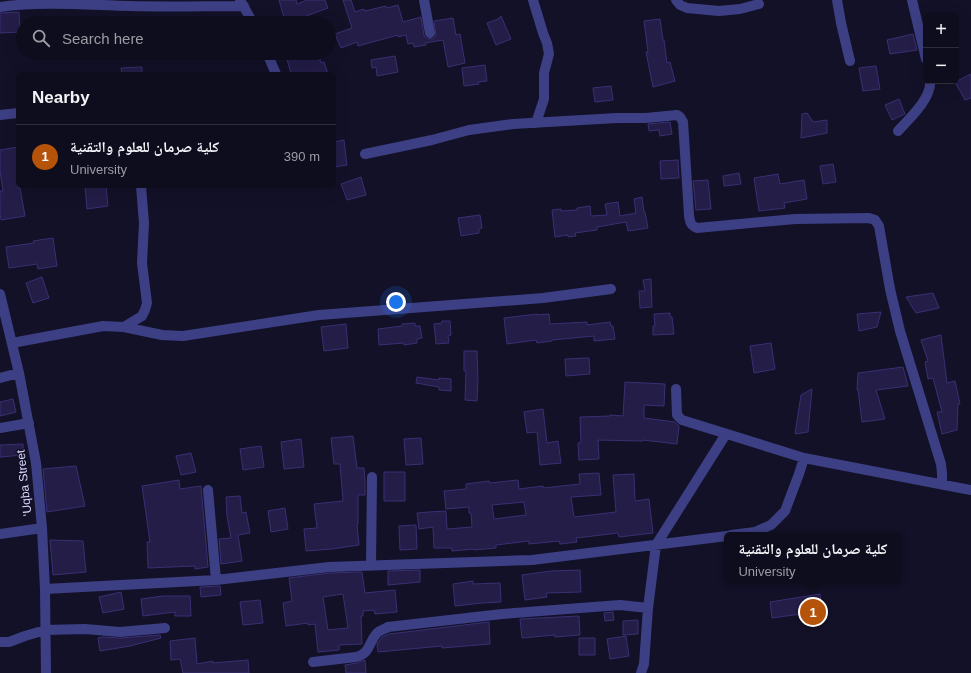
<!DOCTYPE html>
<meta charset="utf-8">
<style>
body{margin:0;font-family:Helvetica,"Noto Naskh Arabic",sans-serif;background:#171627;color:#f1f3f6}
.controls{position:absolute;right:12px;top:12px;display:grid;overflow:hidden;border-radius:6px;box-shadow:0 4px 16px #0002}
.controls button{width:36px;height:36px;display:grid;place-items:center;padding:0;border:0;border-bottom:1px solid #2e2d3c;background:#0e0d1e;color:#f1f3f6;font:20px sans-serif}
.you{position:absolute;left:396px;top:302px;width:14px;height:14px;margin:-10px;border:3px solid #fff;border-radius:50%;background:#1a73e8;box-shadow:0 0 0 6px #1a73e833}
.badge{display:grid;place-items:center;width:26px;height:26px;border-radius:50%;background:#b45309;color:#fff;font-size:13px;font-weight:700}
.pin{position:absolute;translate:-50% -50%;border:2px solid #fff;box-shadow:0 1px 4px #0006}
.popup{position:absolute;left:724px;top:532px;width:178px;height:52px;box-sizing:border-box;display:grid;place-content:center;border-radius:6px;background:#0e0d1e;filter:drop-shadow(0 1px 3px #0005);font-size:13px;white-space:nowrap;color:#9b9ca4}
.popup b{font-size:15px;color:#f1f3f6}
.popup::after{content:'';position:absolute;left:50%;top:100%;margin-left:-8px;border:8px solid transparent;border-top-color:#0e0d1e}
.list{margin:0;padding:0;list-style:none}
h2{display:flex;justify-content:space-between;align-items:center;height:52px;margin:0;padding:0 16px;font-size:17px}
h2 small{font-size:13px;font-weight:400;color:#9b9ca4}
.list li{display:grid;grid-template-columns:26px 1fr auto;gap:12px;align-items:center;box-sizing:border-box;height:64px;padding:0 16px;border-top:1px solid #2e2d3c}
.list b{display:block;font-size:15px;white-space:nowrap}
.list p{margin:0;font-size:13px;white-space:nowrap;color:#9b9ca4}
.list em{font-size:13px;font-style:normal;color:#9b9ca4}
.icon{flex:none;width:22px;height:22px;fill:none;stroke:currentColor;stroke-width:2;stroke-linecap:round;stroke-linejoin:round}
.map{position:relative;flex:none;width:971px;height:673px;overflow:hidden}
.search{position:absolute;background:#0e0d1e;box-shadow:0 4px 16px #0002;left:16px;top:16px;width:320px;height:44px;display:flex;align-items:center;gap:10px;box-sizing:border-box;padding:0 14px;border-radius:22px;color:#9b9ca4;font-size:15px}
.panel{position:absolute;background:#0e0d1e;box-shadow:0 4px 16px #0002;left:16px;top:72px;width:320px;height:116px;border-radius:6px}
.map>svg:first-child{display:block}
</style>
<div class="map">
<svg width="971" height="673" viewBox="0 0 971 673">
<rect width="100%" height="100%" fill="#131128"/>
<path fill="#231d48" stroke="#393073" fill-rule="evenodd" d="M279,0H296L297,4L307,0H325L328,8L306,16L307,23H295L294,18L285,21Z
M343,0H351L355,12L364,9L365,11L386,6L387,8L398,5L403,22L421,17L424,35L425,37L428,39L434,38L436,35L434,21L453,18L456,35L460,34L465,63L448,67L443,40L425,43L426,45L414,47L413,43L408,44L406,35L398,37V35L358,46L357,42L341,48L335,34L352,28Z
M19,12L20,32L0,33V13Z
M501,16L511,39L496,45L487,23L498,19Z
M660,19L663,40H664L667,63L670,62L675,81L653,87L646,52H648L644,21Z
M913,34L917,50L890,54L887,40Z
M300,53H318L321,63L324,62L328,74H291L287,59L300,54Z
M395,56L398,72L377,76L376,67L372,68L371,60Z
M485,65L487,81L478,82L479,84L464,86L462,68Z
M876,66L880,89L863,91L859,68Z
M142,67V74H122L121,68Z
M971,74V98L965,100L955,82Z
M611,86L613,100L595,102L593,88Z
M899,99L905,114L892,120L885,105Z
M807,113L813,122L827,120V133L801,138L802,114Z
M670,122L672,134L660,136L659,130L649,131L648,124Z
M344,140L347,165L334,167V142Z
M18,147V188H20L25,216L1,220L0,213V191H3L0,171V150Z
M678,160L679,178L661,179L660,161Z
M833,164L836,182L823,184L820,166Z
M739,173L741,184L724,186L723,176Z
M778,174L780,184L804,180L807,199L784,203L785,208L759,211L754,178Z
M361,177L366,195L347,200L341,184Z
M708,180L711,209L696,210L693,181Z
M85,186H106L108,206L87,209Z
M642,197L644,212H645L648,228L628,231L626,222L597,227V230L575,233L576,236L568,237V235L555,237L552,210L561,209V211L577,210V208L590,206L591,216L607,215L605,204L618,202L620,216L636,213L634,199Z
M480,215L482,228L479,229V233L461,236L458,218Z
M53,238L57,266L38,269L37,264L9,268L6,247L34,243L33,241Z
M42,277L49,298L33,303L26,283Z
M651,279L652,307L640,308L639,291H645L643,280Z
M933,293L939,308L916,313L906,297Z
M881,312L877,327L859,331L857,314Z
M670,313V317H672L674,334L653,335V326H655L654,314Z
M537,314V315L549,314L550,324L587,322V325L610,322L611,326H613L615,339L594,341V336L552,340V341L537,343L536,340L507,344L504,318Z
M442,321H450L451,335L448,336L449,343L436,344L434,324L442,323Z
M415,323V326H420L422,338L417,339V343L404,345V343L379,345L378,329L402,326V324Z
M346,324L348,348L324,351L321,327Z
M941,335L947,383L955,381L960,404H958L957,430L942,434L937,412H942L933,378L928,379L925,362L928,361L921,340Z
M771,343L775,369L754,373L750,346Z
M464,351H477L478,379L477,401L465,400L466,371H464Z
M589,358L590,374L566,376L565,359Z
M903,367L908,386L876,390L885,419L862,422L858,390H857L858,373Z
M417,377L439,380V378L451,379V391L439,390V387L416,383Z
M625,382L665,384L664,406L644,405V418L675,422L679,426L677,444L643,440V441L598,440L599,459L579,460L578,443L581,442L580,417L610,416V415L623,416Z
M812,389L808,432L795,434L801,395Z
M13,399L16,412L0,416V402Z
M543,409L547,443L558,441L561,463L540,465L537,432L527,433L524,412Z
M353,436L357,468H364L365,481V495H358V524H357L359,545L332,549L306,551L304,529L317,528L314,504L343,501L340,464H334L331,438Z
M421,438L423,464L406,465L404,439Z
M301,439L304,467L284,469L281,442Z
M23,444V455L0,457V445Z
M261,446L264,467L243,470L240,449Z
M191,453L196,472L181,475L176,456Z
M76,466L85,506L47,512L43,469Z
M384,472H405V501H384Z
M599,473L601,495L571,497L574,517L616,512L613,475L634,474L635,501L649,499L653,533L619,537L618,533L576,538L577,542L560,544L559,541L529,544V541L496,545V548L474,550V549L452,551V548H434L433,527L419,529L417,513L429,512L446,511L447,529L472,527L471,513H469V507L446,509L444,491L466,489V484L489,481L490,483L518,480L519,489L543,486V488L580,484L579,474ZM524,502L526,515L494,519L492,505Z
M179,480L180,489L201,486L208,567L195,569V566L148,568L147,542H150L142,486Z
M240,496L242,513L246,512L250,533L238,535L242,561L221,564L219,539L231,538L227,516L226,497Z
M285,508L288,529L271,532L268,511Z
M416,525L417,549L400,550L399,526Z
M50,540L83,541L86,572L53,575Z
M420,570V582L388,585V571Z
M580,570L581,592L546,593L547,597L525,600L522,575L551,571Z
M362,572L365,593L395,590L397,612L375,614L374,610L363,611V616H361L362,644L339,645V650L318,652L315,624L308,625V623L286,626L283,603L292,601L289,578L329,573ZM343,594L348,628L328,630L323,597Z
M473,581V584L500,583L501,602L482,603L455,606L453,584Z
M220,586L221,595L201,597L200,587Z
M121,592L124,609L103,613L99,597Z
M820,594L822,611L772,618L770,602Z
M163,596H190L191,616H175V612L143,616L141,599Z
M260,600L263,623L243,625L240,602Z
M613,612L614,620L605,621L604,613Z
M579,616L580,635L555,637V635L522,638L520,619Z
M638,620V634L623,635V621Z
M489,622L490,644L442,648V646L378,652L377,644L380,640L382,637L389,634Z
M160,635L161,638L130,646L100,651L98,638L103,637L120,638Z
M626,636L629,656L610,659L607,639Z
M195,638L197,664L213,661V663L248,660L249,673H183L180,659L171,660L170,641Z
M579,638H595V655H579Z
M365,660L366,673H346L345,665L357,663Z"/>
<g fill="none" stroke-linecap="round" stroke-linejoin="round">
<path stroke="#3d3f85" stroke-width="10" d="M240,0L253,23
M424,0L430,33
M533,0L543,33L547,43L549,54L544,73V99L536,123
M676,0L680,5L687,8L719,11L740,9L759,4
M837,0L841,23L850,61
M912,0L926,59
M0,7C43,1 87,5 131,6C168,7 206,6 244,6
M267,53L276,74
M0,115L18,113
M898,131C909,119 932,98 930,81
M365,154L432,140L469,130L513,124L617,118H646L677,115L680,117L683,122L689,215C690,222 690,225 697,228L795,219L869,218L875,220L879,226L890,289L900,331L941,464L942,473V484
M0,294L19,373L36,463L42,528L45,589L46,673
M124,327L142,316L145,310L147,303L142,263L144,223L141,186
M12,343L103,326L124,327L162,335L183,336L319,315L543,298L611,289
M0,378L19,373
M676,389L677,415L682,420L804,458L971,490
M0,428L29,423
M208,490L216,580
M0,534L42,528
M731,535L755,532L771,525L785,511L799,474L804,458
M371,565L372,477
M45,589L216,580L329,567L532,560L727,536
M0,642H9L25,636L45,630L85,629L120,632L165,628
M313,662L356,657C371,653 368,643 377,633C380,630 385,629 388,627L502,614L620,605L648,608
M641,673L644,664L648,608L656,545L726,434"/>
</g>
<g text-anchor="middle" stroke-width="3" stroke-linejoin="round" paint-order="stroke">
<g font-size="12" fill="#dad8fe" stroke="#131128">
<text transform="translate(24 483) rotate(-96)" y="4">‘Uqba Street</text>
</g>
</g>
</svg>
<div class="controls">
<button>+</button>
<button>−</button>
</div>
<div class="you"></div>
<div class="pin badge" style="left:813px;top:612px">1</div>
<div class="popup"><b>كلية صرمان للعلوم والتقنية</b>University</div>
<div class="search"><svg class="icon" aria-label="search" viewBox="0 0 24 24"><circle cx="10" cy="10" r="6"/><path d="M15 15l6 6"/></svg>Search here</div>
<section class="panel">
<h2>Nearby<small></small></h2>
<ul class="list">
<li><span class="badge">1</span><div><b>كلية صرمان للعلوم والتقنية</b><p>University</p></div><em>390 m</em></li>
</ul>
</section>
</div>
